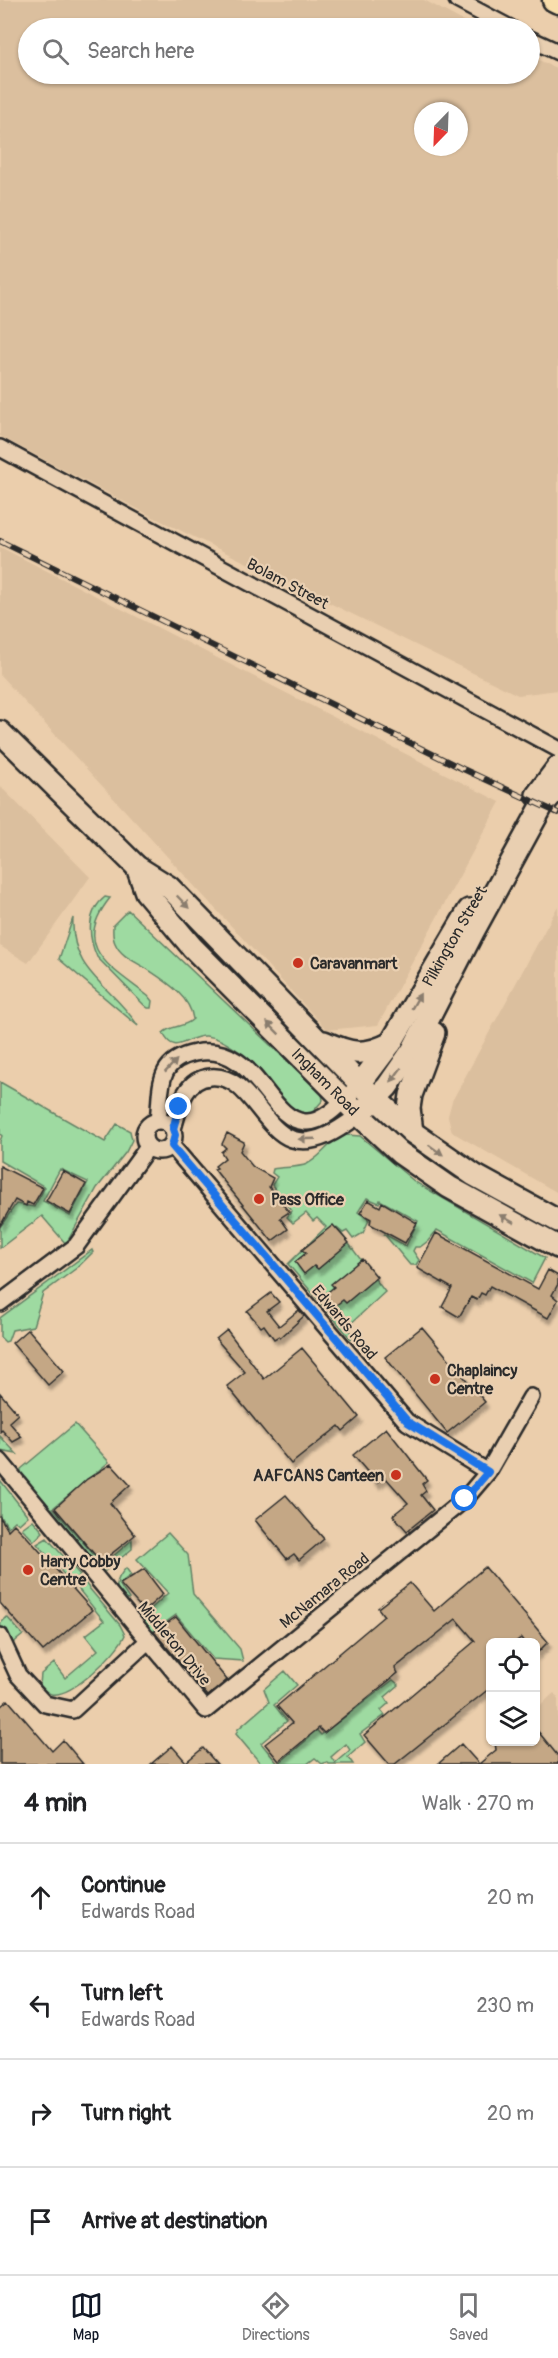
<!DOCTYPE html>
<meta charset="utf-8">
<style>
body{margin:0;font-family:Pangolin,sans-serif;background:#f2f2f2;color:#202124}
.controls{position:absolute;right:18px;bottom:18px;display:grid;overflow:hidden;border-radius:9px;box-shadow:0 2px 4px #0004}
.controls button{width:54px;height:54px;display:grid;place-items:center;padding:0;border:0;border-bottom:2px solid #e0e0e0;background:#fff;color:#202124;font:30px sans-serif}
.compass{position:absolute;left:414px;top:102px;width:54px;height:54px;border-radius:50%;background:#fff;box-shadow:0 2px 4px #0004;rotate:203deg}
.stop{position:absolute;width:18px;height:18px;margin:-14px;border:4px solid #1a73e8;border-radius:50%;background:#fff}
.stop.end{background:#1a73e8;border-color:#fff;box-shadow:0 2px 6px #0008}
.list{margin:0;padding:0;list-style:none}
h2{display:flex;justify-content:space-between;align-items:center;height:78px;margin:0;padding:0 24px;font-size:26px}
h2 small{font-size:20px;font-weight:400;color:#757577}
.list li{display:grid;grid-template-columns:39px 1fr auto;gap:18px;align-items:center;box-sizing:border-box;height:108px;padding:0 24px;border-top:2px solid #e0e0e0}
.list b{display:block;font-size:22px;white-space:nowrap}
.list p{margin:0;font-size:20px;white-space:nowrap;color:#757577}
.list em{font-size:20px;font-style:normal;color:#757577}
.icon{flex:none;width:33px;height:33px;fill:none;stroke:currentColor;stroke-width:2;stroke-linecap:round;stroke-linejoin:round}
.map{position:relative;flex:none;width:558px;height:1764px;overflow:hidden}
.search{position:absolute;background:#fff;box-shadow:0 2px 4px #0004;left:18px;right:18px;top:18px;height:66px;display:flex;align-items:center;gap:15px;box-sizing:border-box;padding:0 21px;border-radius:33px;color:#757577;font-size:22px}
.sheet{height:510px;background:#fff}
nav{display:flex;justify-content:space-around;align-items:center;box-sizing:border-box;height:84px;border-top:2px solid #e0e0e0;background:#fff;font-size:16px;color:#757577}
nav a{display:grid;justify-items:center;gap:3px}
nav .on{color:#111827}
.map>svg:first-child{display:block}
</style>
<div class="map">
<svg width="558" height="1764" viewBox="0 0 558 1764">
<defs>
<filter id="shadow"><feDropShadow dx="3" dy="5.5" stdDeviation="1.5" flood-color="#0004"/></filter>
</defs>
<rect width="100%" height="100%" fill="#ebceac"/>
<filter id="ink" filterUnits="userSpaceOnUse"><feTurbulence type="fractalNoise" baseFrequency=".0167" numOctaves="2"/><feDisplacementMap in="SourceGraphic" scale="12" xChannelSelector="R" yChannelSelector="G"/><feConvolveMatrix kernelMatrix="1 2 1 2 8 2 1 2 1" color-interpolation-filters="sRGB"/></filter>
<g filter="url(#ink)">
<path fill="#dbbf9e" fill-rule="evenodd" d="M0,0H424L476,28H28V74H530V56L558,69V690L518,695L151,516L0,436ZM423,111H459V147H423Z
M0,547L500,802L378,1025L327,1030L0,675Z
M0,786L90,877L28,963L0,946Z
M558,906V1193L452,1132L448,1116L452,1101Z
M554,1693L558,1698V1756L536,1729V1709Z"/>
<path fill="#9edaa1" stroke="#648266" stroke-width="1.5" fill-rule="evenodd" d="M105,897L110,898C70,948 111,967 148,996L152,1001L151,1008H148L144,1005L97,957C88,937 86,912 105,897Z
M128,910L322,1094L323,1100L311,1114C277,1111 266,1068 240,1052C229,1045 219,1037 206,1036C187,1035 175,1058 163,1033C171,1025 184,1028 193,1019C190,996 165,981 147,969C135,961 121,957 115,943C112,937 113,931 113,925Z
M73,918C70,973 113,986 138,1026L59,959Z
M0,1082L105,1142L117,1124L130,1131L132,1140L126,1152L97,1188L66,1244L42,1216L0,1248V1227L16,1204L34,1207L45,1187L0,1161V1141L2,1136L0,1134ZM60,1169L88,1182L70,1216L43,1201Z
M346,1135L360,1136L415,1182L545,1258L532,1283L437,1230L428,1241L420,1247H415L413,1251L419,1260L416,1265H410L384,1234L406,1246L418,1221L380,1200L379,1203L367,1198L358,1212L369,1220L363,1233L353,1239L347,1231L343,1233L337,1228L385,1292L347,1327L354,1337L351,1339L288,1264L326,1227L317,1218L313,1221L306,1213L293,1223L287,1217L292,1211L272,1185L277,1177L272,1173L273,1169C283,1167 298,1168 307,1164C323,1156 327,1142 346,1135Z
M92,1250L93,1252L78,1267L43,1293L33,1326L12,1330L8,1341L5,1342L0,1337V1318Z
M75,1424L109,1462L53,1508L103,1565L132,1540V1549L105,1571L97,1569L21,1478V1469Z
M0,1436L17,1454L0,1451Z
M0,1480L28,1516L19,1524L15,1521L8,1527L2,1518L0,1519Z
M33,1520L43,1532L34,1541L22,1528Z
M168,1533L188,1555L193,1594L240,1649L243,1661L213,1659L176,1615L152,1632L139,1620L168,1593L137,1559Z
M47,1538L66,1559V1563L59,1569L37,1544Z
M68,1564L71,1565L80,1575L72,1583L61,1571Z
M126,1568L131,1575L119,1584L129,1599L125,1602C114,1589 114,1581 126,1568Z
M84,1582L120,1625L125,1635C117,1653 72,1698 51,1694C46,1693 43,1689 40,1685L41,1674L54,1663L65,1678L98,1650L86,1635L104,1621L76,1586Z
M7,1617L23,1635L13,1643H7L0,1630L1,1623Z
M285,1671L297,1685L274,1705L287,1721L261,1743L278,1764L309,1738L297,1718L302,1714L321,1735L393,1680L399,1685L385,1697L389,1703L381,1710L385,1715L360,1734L365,1742L348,1757L353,1764H329L327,1762L322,1764L315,1758L307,1764H261L236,1734L238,1729L269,1702L264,1689ZM346,1744L350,1750L335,1763L331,1757Z"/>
<path fill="#c4a785" stroke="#2b2b2b" stroke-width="1.5" filter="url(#shadow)" d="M227,1133L244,1142L240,1151L253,1167L273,1178L269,1187L289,1212L280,1218L288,1229L272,1241L214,1169L217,1168L215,1166L225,1158L221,1152L226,1148L222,1144Z
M0,1166L43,1188L33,1205L27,1202L26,1206L15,1200L0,1226Z
M63,1171L86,1184L70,1214L46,1201Z
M368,1200L380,1207L382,1202L417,1223L405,1243L370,1224L371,1219L360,1213Z
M333,1225L349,1243L318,1269L314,1266L304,1274L295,1262L306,1253L302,1250Z
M436,1233L538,1289L548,1270L558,1276V1284L552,1295L558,1300L548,1318L490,1286L485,1295L481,1293L477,1300L471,1297L459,1317L442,1307L452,1288L417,1268Z
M362,1259L377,1277L346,1303L343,1300L332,1308L323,1296L334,1287L331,1284Z
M271,1293L279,1302L267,1311L279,1326L299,1310L304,1316L280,1338L279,1336L274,1339L264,1325L261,1327L247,1311Z
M422,1327L485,1402L447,1433L385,1357Z
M28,1329L64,1371L48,1385L12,1343Z
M227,1330L264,1379L302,1348L359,1417L343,1431L339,1426L291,1464L227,1386L245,1372L216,1339Z
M0,1393L18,1414L9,1422L22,1437L13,1442L2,1430L0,1432Z
M386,1428L427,1480L422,1484L426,1491L421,1495L433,1510L407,1531L393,1515L408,1503L385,1477L377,1483L353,1455Z
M111,1464L130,1485L110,1503L135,1535L101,1562L55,1508L87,1479Z
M286,1495L324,1539L299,1560L294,1554L287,1559L255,1520Z
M0,1517L8,1530L14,1524L28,1538L92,1610L43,1651L0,1603Z
M485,1567L548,1642L536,1654V1642H524L521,1638L515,1642H490V1688L395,1764H389L364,1735L475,1641L456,1619L395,1668L398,1673L324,1733L319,1728L279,1761L265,1744L292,1723L277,1706L384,1616L378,1608L410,1583L434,1611Z
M144,1569L163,1594L144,1611L120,1584Z
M176,1617L227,1680L208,1696L154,1632Z
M8,1700L52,1751L63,1740L83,1764H0V1707Z
M536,1729L558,1756V1764H479L496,1750L495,1742H536Z
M461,1744L479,1764H438Z
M172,1746L186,1762L203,1748L217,1764H151Z"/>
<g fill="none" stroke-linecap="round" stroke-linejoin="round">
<g stroke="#2b2b2b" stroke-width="20">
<path id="street" d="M457,0L510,28
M530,39L558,52
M0,448L558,749
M144 1136a15 15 0 1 1 30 0a15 15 0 1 1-30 0Z
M158,1121C162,1089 155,1061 195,1053C256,1041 267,1120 305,1122C325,1124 346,1097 360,1084
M173,1129C179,1108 184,1079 210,1077C248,1073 261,1128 292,1139C316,1147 341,1128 359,1115
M172,1146L407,1422L488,1472
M0,1303L76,1246L148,1147
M0,1461L206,1710L465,1499L488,1472L531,1397
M0,1636L18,1675L45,1704L73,1710L149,1640"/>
</g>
<g stroke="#2b2b2b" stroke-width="26">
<g id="secondary">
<path d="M0,732L137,867L169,887L360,1084L412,1132L474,1175L558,1221"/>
<path d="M537,795L558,767"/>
<path id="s1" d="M137,867L146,892L192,947L359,1115L400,1153L449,1187L558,1247"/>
<path d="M324,1042C351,1054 364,1057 391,1043"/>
<path d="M360,1084L391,1043L469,910"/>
<path d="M365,1109L387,1087L412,1051L473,932L542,806L558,787"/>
<path d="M412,1132L409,1108L411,1095L434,1033"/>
</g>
</g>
<g stroke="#2b2b2b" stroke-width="27">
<path id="primary" d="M554,0L558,2"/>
</g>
<use href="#street" stroke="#e9cfb1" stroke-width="15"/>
<use href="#secondary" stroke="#e9cfb1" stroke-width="21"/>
<use href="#primary" stroke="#f9deab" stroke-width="22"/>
<g stroke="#2b2b2b" stroke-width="6">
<path id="rail" d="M0,541L463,769L558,813"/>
</g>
<use href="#rail" stroke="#e9cfb1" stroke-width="4" stroke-dasharray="11" stroke-linecap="butt"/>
</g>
<defs><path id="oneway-solid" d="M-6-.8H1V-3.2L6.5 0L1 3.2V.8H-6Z" transform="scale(1.5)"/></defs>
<g fill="#8a7d6e">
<use href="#oneway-solid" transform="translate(183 902) rotate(46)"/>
<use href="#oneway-solid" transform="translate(416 1001) rotate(-60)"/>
<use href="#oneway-solid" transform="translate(273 1028) rotate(-135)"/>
<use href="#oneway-solid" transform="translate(171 1066) rotate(-47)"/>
<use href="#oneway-solid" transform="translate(396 1075) rotate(127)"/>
<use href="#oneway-solid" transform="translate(307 1139) rotate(178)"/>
<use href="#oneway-solid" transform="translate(436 1150) rotate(35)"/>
<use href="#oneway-solid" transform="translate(507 1219) rotate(-151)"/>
</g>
</g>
<g fill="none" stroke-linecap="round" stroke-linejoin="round" filter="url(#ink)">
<path stroke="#1a73e8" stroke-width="8" d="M179,1107L173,1129L175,1135L172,1146L408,1422L488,1472L465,1499"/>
</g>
<g fill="#c8321e" stroke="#e9cfb1" stroke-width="2">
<circle cx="298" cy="963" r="6"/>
<circle cx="259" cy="1199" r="6"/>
<circle cx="435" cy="1379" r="6"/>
<circle cx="396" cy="1475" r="6"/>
<circle cx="28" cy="1570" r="6"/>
</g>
<g text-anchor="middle" stroke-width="4.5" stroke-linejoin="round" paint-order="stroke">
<g font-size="16" fill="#2b2b2b" stroke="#e9cfb1">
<text transform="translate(288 583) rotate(28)" y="6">Bolam Street</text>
<text transform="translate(454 936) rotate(-60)" y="6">Pilkington Street</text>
<text dy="6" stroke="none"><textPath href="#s1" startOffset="288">Ingham Road</textPath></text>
<text transform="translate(345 1322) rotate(50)" y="6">Edwards Road</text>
<text transform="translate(324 1590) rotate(-39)" y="6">McNamara Road</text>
<text transform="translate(175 1643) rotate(50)" y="6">Middleton Drive</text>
</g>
<g font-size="16" font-weight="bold" fill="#2b2b2b" stroke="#e9cfb1" text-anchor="start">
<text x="310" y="969">Caravanmart</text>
<text x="271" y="1205">Pass Office</text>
<text x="447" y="1376">Chaplaincy<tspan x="447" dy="18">Centre</tspan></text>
<text x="384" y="1481" text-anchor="end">AAFCANS Canteen</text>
<text x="40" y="1567">Harry Cobby<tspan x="40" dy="18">Centre</tspan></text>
</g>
</g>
</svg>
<div class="controls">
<button><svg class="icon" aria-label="locate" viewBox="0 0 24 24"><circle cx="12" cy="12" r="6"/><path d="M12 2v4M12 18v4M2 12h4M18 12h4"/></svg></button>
<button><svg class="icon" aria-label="layers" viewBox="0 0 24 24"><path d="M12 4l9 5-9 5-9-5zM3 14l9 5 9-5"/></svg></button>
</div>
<svg class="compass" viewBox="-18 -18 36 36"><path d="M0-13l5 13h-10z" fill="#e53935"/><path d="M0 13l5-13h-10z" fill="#757577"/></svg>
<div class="stop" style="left:465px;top:1499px"></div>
<div class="stop end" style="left:179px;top:1107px"></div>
<div class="search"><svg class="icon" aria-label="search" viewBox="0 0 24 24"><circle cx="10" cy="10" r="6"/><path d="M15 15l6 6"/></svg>Search here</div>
</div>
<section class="sheet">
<h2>4 min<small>Walk · 270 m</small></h2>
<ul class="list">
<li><svg class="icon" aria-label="ahead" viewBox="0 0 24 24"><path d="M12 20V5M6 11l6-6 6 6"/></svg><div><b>Continue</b><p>Edwards Road</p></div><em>20 m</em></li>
<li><svg class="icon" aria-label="left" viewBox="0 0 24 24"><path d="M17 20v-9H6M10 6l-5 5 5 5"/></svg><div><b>Turn left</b><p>Edwards Road</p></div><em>230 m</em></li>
<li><svg class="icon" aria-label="right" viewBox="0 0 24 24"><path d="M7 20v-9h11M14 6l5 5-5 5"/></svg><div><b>Turn right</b></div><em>20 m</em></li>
<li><svg class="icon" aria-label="arrive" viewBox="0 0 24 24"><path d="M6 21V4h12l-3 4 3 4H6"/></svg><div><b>Arrive at destination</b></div></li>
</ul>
</section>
<nav>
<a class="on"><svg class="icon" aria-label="map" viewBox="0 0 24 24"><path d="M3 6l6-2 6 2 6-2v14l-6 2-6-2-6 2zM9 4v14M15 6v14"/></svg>Map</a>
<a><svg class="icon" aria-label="directions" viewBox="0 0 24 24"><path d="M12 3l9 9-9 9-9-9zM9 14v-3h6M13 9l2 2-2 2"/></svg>Directions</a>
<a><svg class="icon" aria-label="saved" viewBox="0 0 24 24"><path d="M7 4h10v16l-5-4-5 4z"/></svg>Saved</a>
</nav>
